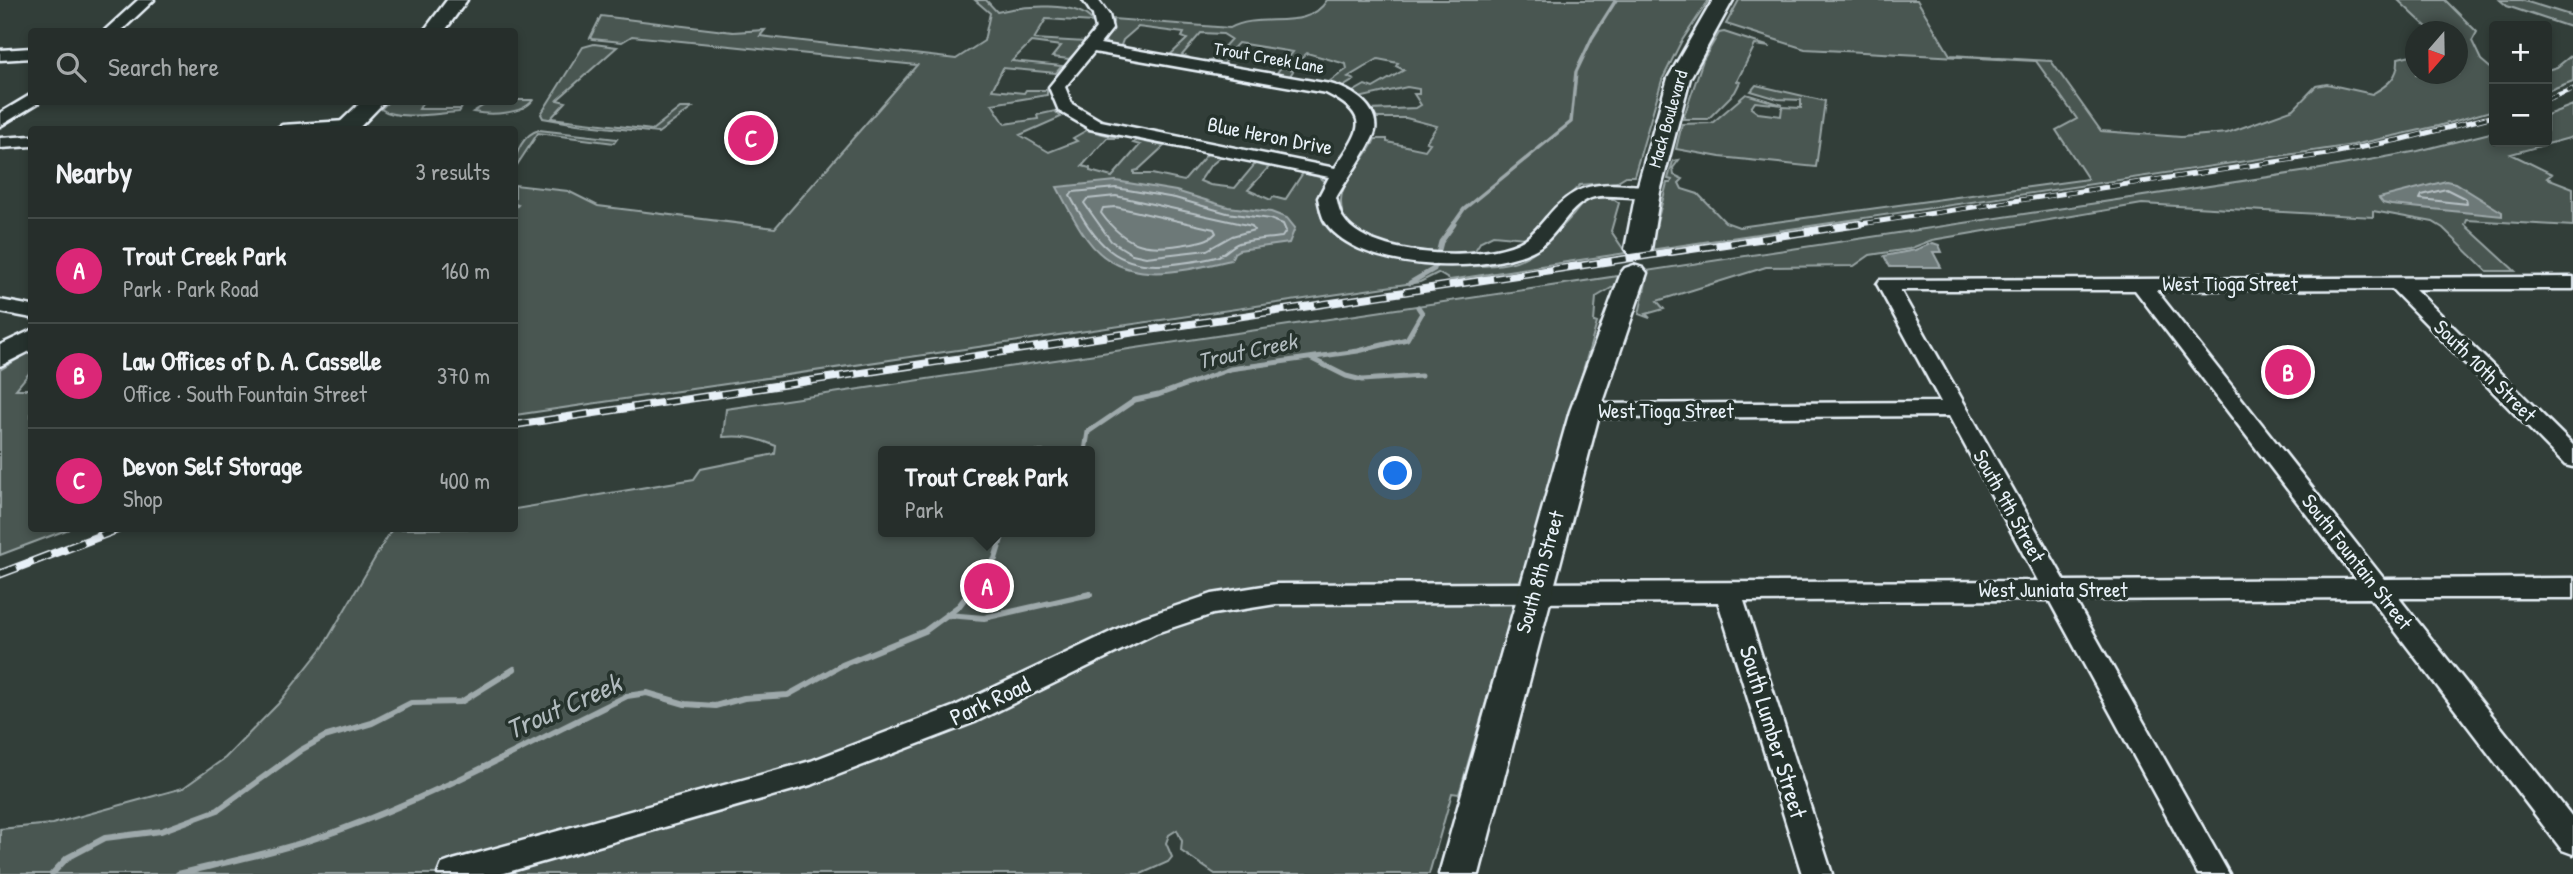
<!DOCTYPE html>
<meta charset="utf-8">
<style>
body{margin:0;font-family:"Patrick Hand",sans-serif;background:#323a37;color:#f1f3f6}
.controls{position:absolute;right:21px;top:21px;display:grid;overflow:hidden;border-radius:7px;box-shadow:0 4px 10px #0003}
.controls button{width:63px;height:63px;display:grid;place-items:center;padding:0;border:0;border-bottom:2px solid #424a47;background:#262e2b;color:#f1f3f6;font:35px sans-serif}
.compass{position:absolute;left:2405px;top:21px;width:63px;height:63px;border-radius:50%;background:#262e2b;box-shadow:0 4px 10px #0003;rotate:200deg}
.you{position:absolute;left:1396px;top:474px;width:24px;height:24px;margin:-18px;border:5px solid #fff;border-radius:50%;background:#1a73e8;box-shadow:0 0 0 10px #1a73e833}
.badge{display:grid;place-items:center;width:46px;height:46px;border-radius:50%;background:#db2777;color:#fff;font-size:23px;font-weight:700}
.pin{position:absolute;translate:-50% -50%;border:4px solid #fff;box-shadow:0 2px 7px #0006}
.popup{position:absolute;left:878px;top:446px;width:217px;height:91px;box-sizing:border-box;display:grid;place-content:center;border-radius:7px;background:#262e2b;filter:drop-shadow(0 2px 5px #0005);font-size:23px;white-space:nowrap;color:#a4a8a9}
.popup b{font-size:26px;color:#f1f3f6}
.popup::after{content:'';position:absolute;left:50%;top:100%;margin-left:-14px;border:14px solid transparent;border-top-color:#262e2b}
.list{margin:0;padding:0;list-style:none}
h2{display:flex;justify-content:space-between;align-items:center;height:91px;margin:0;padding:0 28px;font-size:30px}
h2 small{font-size:23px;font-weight:400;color:#a4a8a9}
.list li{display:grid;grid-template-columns:46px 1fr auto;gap:21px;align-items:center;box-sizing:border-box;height:105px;padding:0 28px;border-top:2px solid #424a47}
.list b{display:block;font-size:26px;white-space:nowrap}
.list p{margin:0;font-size:23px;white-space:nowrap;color:#a4a8a9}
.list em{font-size:23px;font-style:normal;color:#a4a8a9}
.icon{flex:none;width:38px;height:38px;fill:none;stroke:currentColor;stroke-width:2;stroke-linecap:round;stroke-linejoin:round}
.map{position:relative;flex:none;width:2573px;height:874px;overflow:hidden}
.search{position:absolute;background:#262e2b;box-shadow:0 4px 10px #0003;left:28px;top:28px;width:490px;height:77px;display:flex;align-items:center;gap:18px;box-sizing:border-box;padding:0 24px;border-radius:7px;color:#a4a8a9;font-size:26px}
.panel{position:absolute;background:#262e2b;box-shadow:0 4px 10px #0003;left:28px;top:126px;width:490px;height:406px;border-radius:7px}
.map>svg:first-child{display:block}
</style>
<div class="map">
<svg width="2573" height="874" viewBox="0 0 2573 874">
<rect width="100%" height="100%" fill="#323e39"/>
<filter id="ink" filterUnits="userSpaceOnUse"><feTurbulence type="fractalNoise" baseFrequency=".0143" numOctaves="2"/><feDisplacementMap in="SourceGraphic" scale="14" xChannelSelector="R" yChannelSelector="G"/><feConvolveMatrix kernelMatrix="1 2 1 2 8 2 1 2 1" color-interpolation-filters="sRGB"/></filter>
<g filter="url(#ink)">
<path fill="#495651" stroke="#98a4a4" stroke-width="2" fill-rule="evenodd" d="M975,0H986L997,12C1022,6 1079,0 1093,22L1046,19L1034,39L1087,42L1069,59L1052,57L1061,46L1031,42L1012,61L1062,66L1056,73L1003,68L992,90L1024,93L1026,90H1047V95L992,104L1005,124L1038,119L1037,115L1055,111L1061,117L1020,135L1049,152L1077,141L1073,138L1087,130L1119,138H1107L1082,166L1090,168V171L1112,177L1140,145L1133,143L1136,140L1164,146L1138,170L1134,171V174H1152L1184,181L1207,154L1221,157L1210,166L1200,181L1210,185L1235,188L1255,164L1269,167L1248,190L1271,200L1273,197L1285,200L1303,173L1319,177L1326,182C1281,265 1472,275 1516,261C1539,254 1558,231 1574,214C1578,209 1583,202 1589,198C1598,194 1612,197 1619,203L1611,231L1626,253L1450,280L1438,273L1420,282L515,415L514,209L518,205L515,204V185L568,191L598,206L775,228L917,65L632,36L622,42L592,39L590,38L601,16L733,32L765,30L760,36L956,59L984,41L990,13Z
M1327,0H1709L1681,42L1662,80L1634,176H1626L1616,182L1580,185L1526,238L1493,235L1481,241L1474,252C1462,255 1449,253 1437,252C1406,250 1339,246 1341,200C1342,178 1367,160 1375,139H1387V142L1425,150L1430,143L1426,142L1437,126L1406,118H1377L1371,110L1416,108L1421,105L1414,94H1419V89L1407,87L1359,98L1351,93L1365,85L1373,88L1404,70L1396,66L1398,63L1378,59L1348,77L1354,80L1341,88L1326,84L1347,69L1346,64L1307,53L1290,69L1293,71L1290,76L1276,74L1293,52L1238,43L1226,56L1229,58L1223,65L1210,62L1231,39L1223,34L1201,33L1182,55L1190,58L1169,56L1187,39L1182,37L1184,33L1138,27L1123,40L1120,48L1107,45L1105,40L1110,30V21L1113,22V19L1230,28C1260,11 1307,33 1327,0Z
M1739,0H1917L1950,55L2051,61L2101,131L2181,137L2227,133L2294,109L2316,86L2327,84L2372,94C2388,85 2399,77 2398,58L2415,54L2416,74H2458V32L2431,31L2398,0H2445L2477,32L2472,41L2481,60L2494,71V110L2438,126L2353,145L1650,250L1667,183H1671L1672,180L1668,179L1673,161L1679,160L1673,168L1674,175L1683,179L1679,183L1682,189L1698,194L1725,222L1739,227L2088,179L2056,130L2077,119L2036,61L1805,49L1726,24Z
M2500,0H2521L2573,16V28L2507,6Z
M1724,32L1770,47L1755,45L1737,81L1740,82L1735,92L1708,119H1683L1703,60L1719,33Z
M594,44L617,47L557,100L566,102L551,118L652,130L680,108H692L658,133L577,124L543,118L541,114L583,47Z
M2573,54V81L2547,91V70L2557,67Z
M1756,85L1825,101L1816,167L1720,157L1676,149L1682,124L1712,123L1746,94L1783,105L1755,102L1751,108L1758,113L1781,116L1782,107L1801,108V100L1778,99L1751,91Z
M515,100H533C522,115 490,115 473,112L489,102Z
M388,102H423L419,109H461L459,112C438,113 397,121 381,109Z
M2573,105V137L2511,154L2552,174L2547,178L2573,188V226L2467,220L2465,225L2515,271H2487L2443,228L2433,222L2373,211V217L2142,204L1932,240L1909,249L1870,255L1854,266L1766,267L1657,301L1664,309L1646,314L1650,318L1639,314L1647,278L1646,271L2315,170L2418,151L2494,132V142H2547V115Z
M539,130L617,139L614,143L538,133L515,168C514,153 524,134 539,130Z
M1618,276V284L1596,297L1594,322L1597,323L1459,794L1452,793L1429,874H1215L1181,851L1182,841L1177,830L1169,835L1166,843L1172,857L1168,862L1141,874H502L544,863L465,874H0V829L52,824L183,788L225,758L278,704L323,647L392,529L514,528L515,509L694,479L701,469L775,454L776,446C757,438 743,435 723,437L726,409ZM884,451H1090V532H884Z
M31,351V371L16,389H31L32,528L69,529L0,555V370Z"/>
<path fill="#6d7978" stroke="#9ea9ab" stroke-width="2" d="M1116,181L1176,191L1228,207L1271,212L1287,218L1295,228L1289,243L1239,250L1234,253L1231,260C1181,272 1122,288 1087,239C1075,223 1066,204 1057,187Z
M2446,181L2455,183L2502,212V216L2391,205L2383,203L2379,198Z
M1933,243L1939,245L1942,252H1933L1941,267H1890L1884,256L1915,250Z"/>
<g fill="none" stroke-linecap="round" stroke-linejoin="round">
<path stroke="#b7c1c5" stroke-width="2" d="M1116,188L1175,198L1227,213L1270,219L1283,224L1286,231L1282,237C1268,239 1253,239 1239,243C1230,246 1226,254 1216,257C1202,261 1188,262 1173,264C1115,271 1096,243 1070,196L1073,192Z
M2446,189L2466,199L2467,204L2420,199L2422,195Z
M1116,196L1252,226L1254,230L1232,236L1207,250L1146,257L1132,254L1111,241L1084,203L1087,199Z
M1116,207L1214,229L1216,233C1210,240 1201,241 1192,243C1150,251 1127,249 1101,213L1103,208Z"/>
<path stroke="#9ea9ab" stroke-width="3.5" d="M1452,226L1464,209L1571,122L1576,72L1592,38L1616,0"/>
<path stroke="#9ea9ab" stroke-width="5" d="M1410,283L1434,269L1441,242L1454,224
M1310,358L1346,376L1362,380L1421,376
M1085,451L1088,432L1135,400L1158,395L1230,369L1358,351L1407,339L1422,313L1418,307"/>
<path stroke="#9ea9ab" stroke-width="6" d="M947,615L984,618L1090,594
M52,874L67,858L105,838L161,831L218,810L301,750L324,737L372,723L411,703L461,702L514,669
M178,874C232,861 285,850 337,831C437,795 532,742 627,696L647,693L685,704L715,706L744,698L788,695L842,665L925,631L959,606L995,559L1003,532"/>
<g stroke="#e8f1f8" stroke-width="5">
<path id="minor" d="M138,0H154L120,32H103Z
M1083,0H1098L1109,15L1112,29L1100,44L1330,84C1350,89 1379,106 1375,131C1372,145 1344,183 1336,198C1338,204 1339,213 1343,218C1368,258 1482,262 1520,242C1531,237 1539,226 1547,217C1571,188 1591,182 1627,185C1637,186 1651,184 1657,192C1647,204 1608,191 1591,198C1565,208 1557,240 1532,251C1483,274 1360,272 1326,223C1321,216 1320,206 1318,198L1329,177L1090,129L1059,111L1049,87L1096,29L1093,15ZM1094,52L1326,93C1374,117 1359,131 1335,168L1101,121L1072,104L1065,87Z
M32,48V58L0,60V50Z
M32,94V102L38,103L0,126V113Z
M346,121L352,122L355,126L352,130H274L282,125Z
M32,136V146L0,148V138Z
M2573,277V289H2415L2573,445V467L2565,465L2392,289L2156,290L2384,579L2573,578V598H2399L2573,818V854L2562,850L2370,598L2075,600L2229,874H2198L2049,600L1744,601L1832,874H1802L1718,602L1276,604L1213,614L1156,633L975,722L814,784L501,874H438L442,864L453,860L811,761L955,706L1138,619L1212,594L1276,584L2038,581L1949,416L1585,418L1577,416L1574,411L1577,406L1585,404L1941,402L1877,284L1880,280ZM1900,290H2135L2356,579L2065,581Z
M0,300L32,306V318L0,312Z"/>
</g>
<g stroke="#e8f1f8" stroke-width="5">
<path id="major" d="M447,0H467L444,32H423Z
M1713,0H1733L1690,78L1660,192L1651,249L1647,254L1638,257L1629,254L1625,249L1636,192L1668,78Z
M361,102H384L357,130H332Z
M1634,265L1643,268L1647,273L1600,411L1479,874H1439L1570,411L1621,273L1625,268Z
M32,330V350L0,366V345Z"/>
</g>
<use href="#minor" fill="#26332d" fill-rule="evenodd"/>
<use href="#major" fill="#26332d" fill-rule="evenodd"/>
<g stroke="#e8f1f8" stroke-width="5">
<path id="rail-far2" d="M2547,99L2573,89
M1847,226L2328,154L2403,139L2494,116"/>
</g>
<g stroke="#e8f1f8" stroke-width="8">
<path id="rail-far1" d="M514,425L1859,224"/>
</g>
<g stroke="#e8f1f8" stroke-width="9">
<path id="rail" d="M0,574L121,528"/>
</g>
<use href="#rail-far2" stroke="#26332d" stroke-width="3.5" stroke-dasharray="11" stroke-linecap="butt"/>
<use href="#rail-far1" stroke="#26332d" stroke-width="5" stroke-dasharray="15" stroke-linecap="butt"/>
<use href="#rail" stroke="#26332d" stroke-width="6" stroke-dasharray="18" stroke-linecap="butt"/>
</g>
</g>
<g text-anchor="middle" stroke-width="7" stroke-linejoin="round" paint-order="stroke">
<g font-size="18" fill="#e8f1f8" stroke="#26332d">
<text transform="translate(1269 58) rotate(10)" y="6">Trout Creek Lane</text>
<text transform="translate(1668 119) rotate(-74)" y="6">Mack Boulevard</text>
</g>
<g font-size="21" fill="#e8f1f8" stroke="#26332d">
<text transform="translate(1270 136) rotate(11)" y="7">Blue Heron Drive</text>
<text x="2230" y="291">West Tioga Street</text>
<text transform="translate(2485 371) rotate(45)" y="7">South 10th Street</text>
<text x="1666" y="418">West Tioga Street</text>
<text transform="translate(2009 506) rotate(61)" y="7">South 9th Street</text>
<text transform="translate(2357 562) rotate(52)" y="7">South Fountain Street</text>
<text transform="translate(1540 572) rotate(-74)" y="7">South 8th Street</text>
<text x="2053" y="597">West Juniata Street</text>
</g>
<g font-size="23" font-style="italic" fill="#b1bbbe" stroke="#26332d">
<text transform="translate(1247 351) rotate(-12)" y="8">Trout Creek</text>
</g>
<g font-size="24" fill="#e8f1f8" stroke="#26332d">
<text transform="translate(990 701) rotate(-25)" y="8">Park Road</text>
<text transform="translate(1773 732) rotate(73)" y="8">South Lumber Street</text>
</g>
<g font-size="28" font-style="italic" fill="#b1bbbe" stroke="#26332d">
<text transform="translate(563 706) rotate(-24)" y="10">Trout Creek</text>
</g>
</g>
</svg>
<div class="controls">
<button>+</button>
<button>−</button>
</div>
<svg class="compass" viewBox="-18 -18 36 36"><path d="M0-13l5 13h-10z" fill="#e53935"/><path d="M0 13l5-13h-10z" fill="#a4a8a9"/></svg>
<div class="you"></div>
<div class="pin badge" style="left:987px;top:586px">A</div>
<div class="popup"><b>Trout Creek Park</b>Park</div>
<div class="pin badge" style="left:2288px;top:372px">B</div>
<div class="pin badge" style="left:751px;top:138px">C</div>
<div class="search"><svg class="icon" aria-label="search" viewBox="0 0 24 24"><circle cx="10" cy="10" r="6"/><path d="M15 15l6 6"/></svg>Search here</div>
<section class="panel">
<h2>Nearby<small>3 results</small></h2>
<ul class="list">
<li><span class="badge">A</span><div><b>Trout Creek Park</b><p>Park · Park Road</p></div><em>160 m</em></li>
<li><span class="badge">B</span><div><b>Law Offices of D. A. Casselle</b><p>Office · South Fountain Street</p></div><em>370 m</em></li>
<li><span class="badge">C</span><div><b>Devon Self Storage</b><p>Shop</p></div><em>400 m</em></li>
</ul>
</section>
</div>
